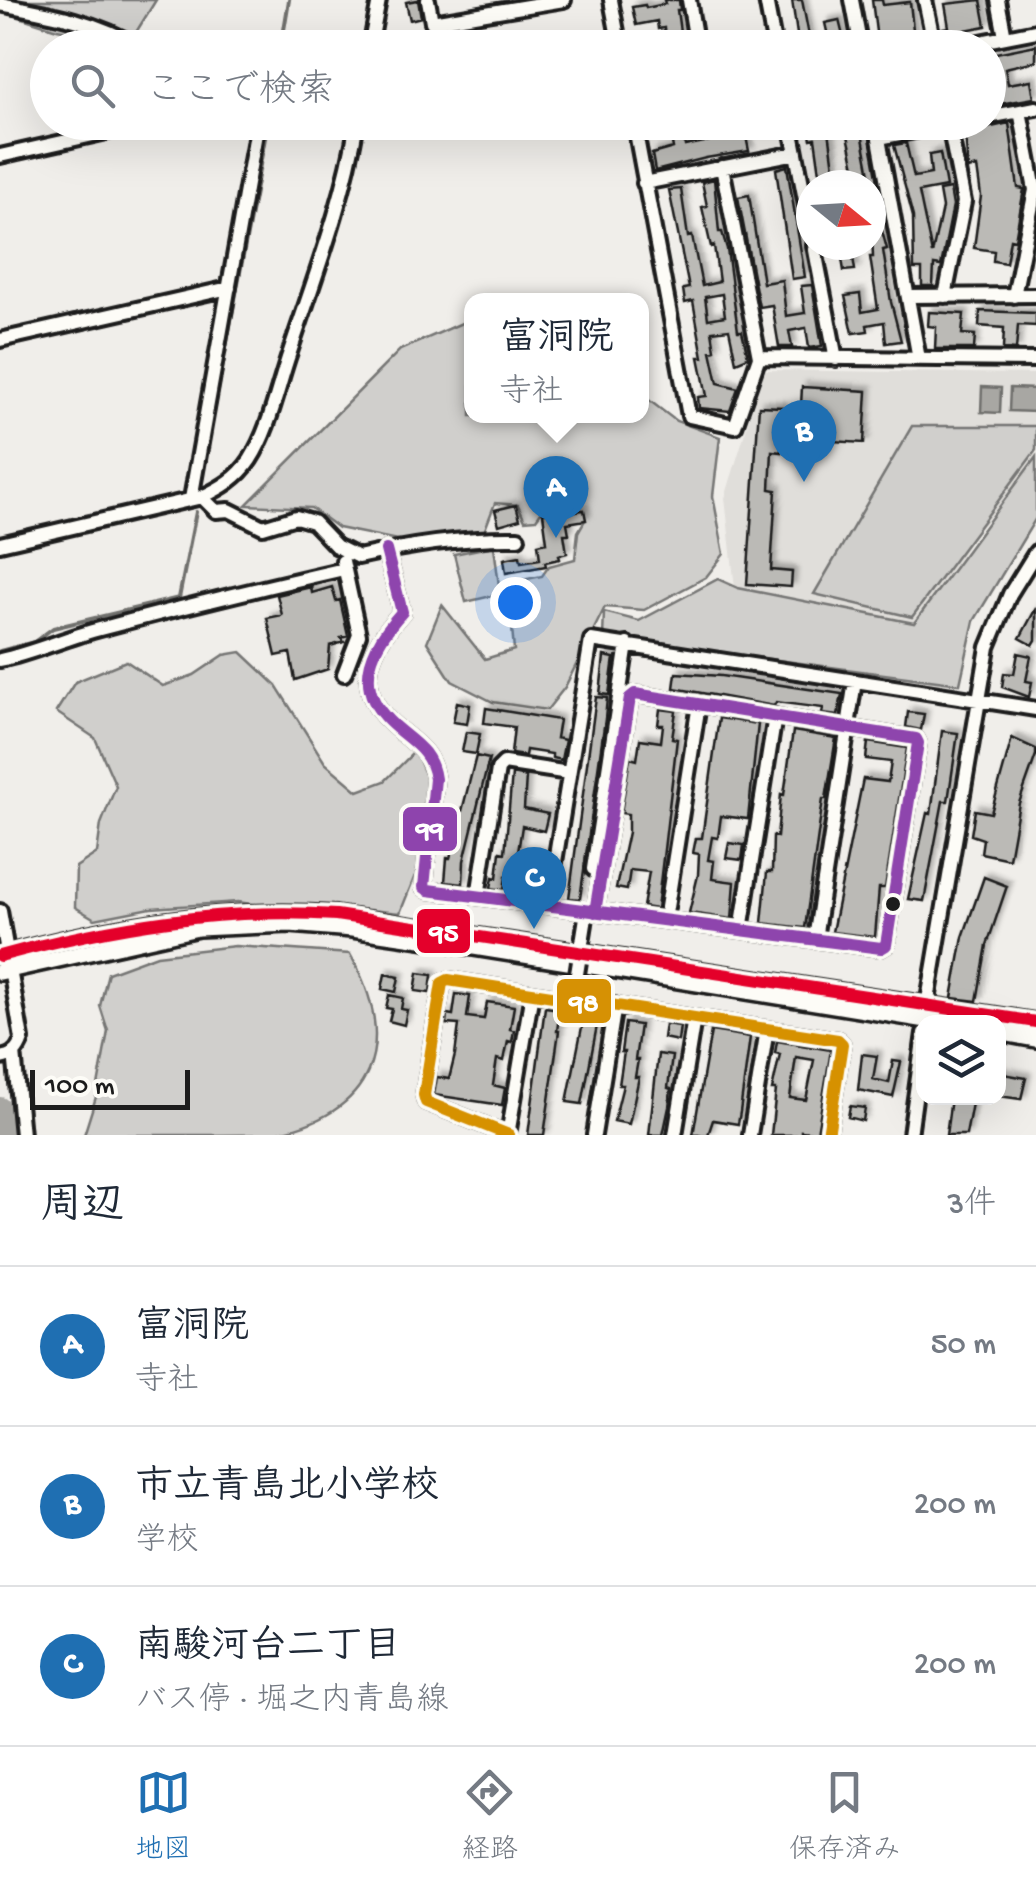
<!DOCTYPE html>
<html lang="ja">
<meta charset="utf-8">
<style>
body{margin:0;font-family:"Gochi Hand","Klee One",sans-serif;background:#f6f6f7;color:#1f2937}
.controls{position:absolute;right:30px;bottom:30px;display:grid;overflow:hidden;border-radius:20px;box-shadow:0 10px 40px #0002}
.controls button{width:90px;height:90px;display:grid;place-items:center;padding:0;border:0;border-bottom:2px solid #e0e1e3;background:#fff;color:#1f2937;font:50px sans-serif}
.compass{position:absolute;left:796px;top:170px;width:90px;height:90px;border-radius:50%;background:#fff;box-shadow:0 10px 40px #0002;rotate:108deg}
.scale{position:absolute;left:30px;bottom:25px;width:160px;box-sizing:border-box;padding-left:10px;border:5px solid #1c1c1c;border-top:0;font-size:28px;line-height:35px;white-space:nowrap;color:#1c1c1c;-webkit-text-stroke:8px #fdfcf7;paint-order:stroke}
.you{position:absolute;left:515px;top:602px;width:35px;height:35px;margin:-25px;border:8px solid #fff;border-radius:50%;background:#1a73e8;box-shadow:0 0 0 15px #1a73e833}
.badge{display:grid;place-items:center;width:65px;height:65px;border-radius:50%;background:#1f6fb2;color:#fff;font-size:32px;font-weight:700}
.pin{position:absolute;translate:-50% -82px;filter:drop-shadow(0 2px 5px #0008)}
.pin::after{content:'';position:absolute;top:52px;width:35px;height:30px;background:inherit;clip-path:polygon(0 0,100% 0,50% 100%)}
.popup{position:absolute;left:464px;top:293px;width:185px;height:130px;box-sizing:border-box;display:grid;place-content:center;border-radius:20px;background:#fff;filter:drop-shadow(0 2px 8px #0005);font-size:32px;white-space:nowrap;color:#747a83}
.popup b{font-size:38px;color:#1f2937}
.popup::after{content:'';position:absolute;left:50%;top:100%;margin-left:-20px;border:20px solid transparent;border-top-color:#fff}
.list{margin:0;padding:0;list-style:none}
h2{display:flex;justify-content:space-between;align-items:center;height:130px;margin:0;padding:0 40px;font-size:42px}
h2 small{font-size:32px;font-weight:400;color:#747a83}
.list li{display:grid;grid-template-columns:65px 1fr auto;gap:30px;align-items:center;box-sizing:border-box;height:160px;padding:0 40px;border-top:2px solid #e0e1e3}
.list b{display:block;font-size:38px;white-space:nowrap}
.list p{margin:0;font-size:32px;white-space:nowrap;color:#747a83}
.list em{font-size:32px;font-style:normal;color:#747a83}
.icon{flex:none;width:55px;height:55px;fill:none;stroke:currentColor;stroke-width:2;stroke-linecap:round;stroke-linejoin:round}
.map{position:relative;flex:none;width:1036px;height:1135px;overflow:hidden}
.search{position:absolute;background:#fff;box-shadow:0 10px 40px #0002;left:30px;right:30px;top:30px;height:110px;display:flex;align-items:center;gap:25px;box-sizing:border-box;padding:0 35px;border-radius:55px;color:#747a83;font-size:38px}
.sheet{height:610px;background:#fff}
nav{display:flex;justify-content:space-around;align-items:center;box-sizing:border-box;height:140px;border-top:2px solid #e0e1e3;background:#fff;font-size:28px;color:#747a83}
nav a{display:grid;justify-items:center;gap:5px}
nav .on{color:#1f6fb2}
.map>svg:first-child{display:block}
</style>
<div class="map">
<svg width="1036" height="1135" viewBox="0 0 1036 1135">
<defs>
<filter id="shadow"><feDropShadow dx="4.5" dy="-4.5" stdDeviation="2.5" flood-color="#0004"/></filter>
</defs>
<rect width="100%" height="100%" fill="#f0eeea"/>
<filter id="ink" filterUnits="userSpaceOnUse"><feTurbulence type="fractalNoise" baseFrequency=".01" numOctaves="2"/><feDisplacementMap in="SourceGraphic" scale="20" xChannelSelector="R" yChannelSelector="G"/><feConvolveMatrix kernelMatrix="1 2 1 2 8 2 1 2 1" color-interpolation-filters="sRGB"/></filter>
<g filter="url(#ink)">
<path fill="#e0deda" d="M764,370L1036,374V461L972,538L918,624L735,588L725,498Z"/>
<path fill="#d0cfcc" stroke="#767674" stroke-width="2.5" d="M0,0H156L130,42L57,29L0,11Z
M471,319V416H641V394L676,421L720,437L713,496L724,554L706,577L644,610L605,607L565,687L547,710L493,702L452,681L427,642L442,605L485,659L514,650L508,583L542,576L549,566L575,559L578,532L585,520L582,510L546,505L536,519L525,520L518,505L495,503L481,540L442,549L338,528L311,508L246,505L400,350Z
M912,426H1036V450L912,617L814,594Z
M1036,457V518L974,621L960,684L603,637L604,612L639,621L718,579L738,588L914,623Z
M494,546L500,594L466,602L454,554Z
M241,652L276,685L325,763L358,791L385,781L415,751L429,783L418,868L400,913L318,905L272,907L238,902L151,908L95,919L75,907L76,867L97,853L101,824L116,786L95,738L56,712L75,682L126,661L163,686L194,675L224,655Z
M235,946L350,954C401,1044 374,1116 269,1134C249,1135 227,1135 207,1135C166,1135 125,1135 84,1135L96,1097L108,1031L100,1006L108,973L157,955Z"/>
<path fill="#a8a7a3" stroke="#706f6d" stroke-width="2.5" d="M982,387L1001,388L1000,413L981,412Z
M1010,388L1036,389V412L1009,411Z"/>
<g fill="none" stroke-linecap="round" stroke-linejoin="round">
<path stroke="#706f6d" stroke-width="4" d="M281,48L289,0
M200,487L268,122
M0,651L34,642L53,628L179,598L196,512"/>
<path stroke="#a8a7a3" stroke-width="20" d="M0,1107L3,1135"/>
</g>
<path fill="#bbbab6" stroke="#1c1c1c" stroke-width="2.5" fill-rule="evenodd" filter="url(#shadow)" d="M418,0L421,17L410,20L406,2Z
M664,0H679L680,10H677L680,32L684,31L686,44L667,47L664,28L658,29L657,21L636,25L632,7L645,5L646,8L665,4Z
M792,0H802L811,46L799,48Z
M872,0H882L883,5L910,2L915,48H878Z
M981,0L986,26L965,30L966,35L945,39L943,28L949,27L945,4Z
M839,20L843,36L845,35L848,48H833L831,36H828L825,23Z
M1036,45V61L1005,68L1008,84L1031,80L1034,98L988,106V66H993L991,54Z
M646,122H700V127L682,130L685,146L709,141L706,122H743L749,151L706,158L655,171L652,154L673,148L670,132L649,136Z
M845,122H860L872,185H859Z
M828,123L835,175L839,174L841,185H826L824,173H820L815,138L811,139L808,126Z
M1009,123L1018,188L1024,189L1015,240L1010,239L1006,263L993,261L994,251L974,248L981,196L977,167L968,169L965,133Z
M906,143L914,177L931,174L929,155L940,153L946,187L919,192L932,254L942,208L939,191L950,189L953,206L941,266L934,265L933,286H922V269H914L913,217L894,145Z
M787,166L805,277L792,279L776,169Z
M714,179L719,232H722L727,249L738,331H742L748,357L736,362L729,329L712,331L715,350L711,351L718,383L738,388L730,411L699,408L698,397L707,396L699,357H703L693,301L685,303L683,289L689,288L669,190L681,189L688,237L692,236L702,286L719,282L714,246L711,247L702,207L707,206L702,182ZM722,294L725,316L708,319L705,297Z
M749,195L763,283L782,280L786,316L805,313L801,286L812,285L822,346L809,348L806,328L789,331L792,347H779L772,305L759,307L738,197Z
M875,206L887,249L883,250L891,302L901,341L886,343L884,322L867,325L868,331L853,333L845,296L860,294L862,312L878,309L870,257H873L871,207Z
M852,245H862V250L852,251L855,270L844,271L841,253L830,255L829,246Z
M980,311L1036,313V326L1018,325L1016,350L1003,349L1004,328L979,326Z
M929,312L964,314L962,334L975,335L974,349H935L936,327L928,326Z
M802,387L867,391L864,443L782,438L781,452L772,451L770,489L776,490L771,570L792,572L791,587L747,584L759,406L782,407L781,423L800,424Z
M516,505L520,519L499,525L495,510Z
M565,509L567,512L584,510L586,520L567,523L569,534H564L567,553L559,555L560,559L545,562L546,566L506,573L504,559L520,556L521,562L540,559L538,544L547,542L543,513Z
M311,587L312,593L332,587L336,601L340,600L348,636L341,638L344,642L330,646L328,669L295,680L290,653L276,656L267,618L282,615L277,595Z
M1036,608V640L1033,645L1020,638Z
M1018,653L1031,656L1026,681L1032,682L1029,697L1002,687L1004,673L1014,674Z
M604,656L614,658L609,695L600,694Z
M676,673L721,676L842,694L838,716L822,714L823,708L776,702L774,706L674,688Z
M596,697L607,698L605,719L580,899L569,898Z
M457,702L470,705L467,724L453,722Z
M486,708L559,720L556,738L565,740L561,760L552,758V754L526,750L525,756L511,754L514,727L484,723Z
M660,709L676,711L672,738L677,739L657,909L643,907L649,872L630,870L627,890L616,888L628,832V814L621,813L630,758L637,760L640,739L661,742L663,725H658Z
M908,712L924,714L921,730L906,727Z
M719,718L758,724L748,819L721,816L718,838L712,837L708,860L714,861L712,879L735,882L732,919L689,913L698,875L699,854L693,853L696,838H702Z
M793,731L836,738L826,799H823L805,928L762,923L767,872H772L773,836L777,837L781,794L784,795Z
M942,731L958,733L948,801H943L924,901L908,899L927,813L931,814Z
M466,732L480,734L476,754L462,752Z
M1012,738L1036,749V755L1019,803L1009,859L981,853L983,839L971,835L975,810L991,813Z
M868,742L907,748L885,888H879L875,937L832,932L863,779L888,782L891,762L866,759Z
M476,756L489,759L464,861L463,884L445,882L447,858H450Z
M512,774L526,777L524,809L548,814L544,831L522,826L518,852L540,856L535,891L521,889L523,878L506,876L504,890L491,888L493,877L497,878L500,852L505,853Z
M729,843L744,845L742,860L726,858Z
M984,877L1007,886L987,945L977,1001L952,998L963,937Z
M418,973L432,975L430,993L415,991Z
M385,974L399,977L396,992L382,989Z
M456,994L470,996L467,1017L484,1019L487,1002L514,1006L510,1029L514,1030L512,1042L508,1041L504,1061L497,1059L493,1085L505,1088L502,1105L434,1095L437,1077L449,1079L455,1055L459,1025L446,1024L447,1014L453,1015Z
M389,995L403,998L401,1009L407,1010L404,1025L389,1021L392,1009L386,1008Z
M545,1007L560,1009L557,1031H559L544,1135H528Z
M585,1012L599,1015L582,1104L567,1102Z
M625,1023L640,1025L635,1060H638L635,1077H639L629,1124L614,1121L623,1085H619L624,1052H621Z
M665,1024L680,1026L678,1041L663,1038Z
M711,1031L750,1037L740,1112L738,1124L713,1120L708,1135H693Z
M777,1041L831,1050L817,1133L801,1131V1135H771L776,1090H772L780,1054L775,1053ZM796,1057L814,1060L806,1100L790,1098Z
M658,1054L672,1056L668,1088L671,1089L669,1107L663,1135H649Z
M862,1054L877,1056L873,1079L889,1083L893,1061L901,1062L893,1097L858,1090Z
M998,1073L1026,1078L1021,1099L998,1096Z
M951,1098H973L966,1135H946Z
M850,1106L865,1108L863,1121L848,1117Z"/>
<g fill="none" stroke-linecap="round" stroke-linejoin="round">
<g stroke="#1c1c1c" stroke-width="20">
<path id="minor" d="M428,0L432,22L564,0
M611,0L620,48
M689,0L697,48
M766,0L775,48
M852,0L861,48
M925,0L935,48
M998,0L1005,37
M0,4C49,13 97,21 140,48
M370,48L379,0
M950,48L1036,31
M988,117L1036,108
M634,122L689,416L735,426L759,357L1036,360
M790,122L811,231
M876,122L919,359
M879,138L960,122
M0,156L151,122
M722,167L759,357
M644,183L796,153
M814,245L836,359
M908,296L1036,295
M945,296L964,202L949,125
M1014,296L1035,190L1020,111
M0,340L229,288
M202,497L216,511L229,510L263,527L296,517L313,522L336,546L358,557C410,545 464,537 518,538
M191,499L258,122
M0,544L202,497C221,488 238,478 250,460C270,429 278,386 290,352C315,276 344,201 357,122
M386,550L402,612C373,644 351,684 389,721C409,741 431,748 435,779L424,887L428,890L881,948L886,945L918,743L916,739L635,694L630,698L595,912
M343,561L359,635L344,674
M0,660C33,653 63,639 96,630C178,608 261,588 344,569
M593,869L627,644
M478,896L498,769L504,763L569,773
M548,905L591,640L1036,709
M0,911L22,1039C18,1051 13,1056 0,1058
M665,920L699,704
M741,930L775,716
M815,939L855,681
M926,1012L988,647L1010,594L1036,552
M14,1052L22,1135
M508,1135L532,993
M509,1135L426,1102L424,1095L442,983L448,980L838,1040L842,1044L828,1135
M594,1135L615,1005
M675,1135L694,1018
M750,1135L767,1029
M910,1135L924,1033"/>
</g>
<g stroke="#1c1c1c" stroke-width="22">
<path id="major" d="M0,956C110,926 223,907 336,915L1036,1022
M0,972L198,928L290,924L352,929L449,943L939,1022
M998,1032L1036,1039"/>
</g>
<use href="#minor" stroke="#fdfcf7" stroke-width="12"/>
<use href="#major" stroke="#fdfcf7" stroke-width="15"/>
<g stroke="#1c1c1c" stroke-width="20" stroke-linecap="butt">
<path id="minor-bridge" d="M573,999L587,911"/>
</g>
<use href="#minor-bridge" stroke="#fdfcf7" stroke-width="12"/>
<g stroke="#fdfcf7" stroke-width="20">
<path id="bus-1" d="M0,956C110,926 223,907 336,915L1036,1022"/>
</g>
<g stroke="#fdfcf7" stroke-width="20">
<path id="bus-2" d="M509,1135L426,1102L424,1095L442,983L448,980L838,1040L842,1044L828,1135"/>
</g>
<g stroke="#fdfcf7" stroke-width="20">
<path id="bus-3" d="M386,550L402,612C373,644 351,684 389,721C409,741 431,748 435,779L424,887L428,890L881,948L886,945L918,743L916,739L635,694L630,698L595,912"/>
</g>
<use href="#bus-1" stroke="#e4002b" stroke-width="12"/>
<use href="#bus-2" stroke="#d69104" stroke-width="12"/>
<use href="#bus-3" stroke="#8e44ad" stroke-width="12"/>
</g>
</g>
<circle fill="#1c1c1c" stroke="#fdfcf7" stroke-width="4" cx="893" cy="904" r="9"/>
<g stroke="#fdfcf7" stroke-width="4">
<rect x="401" y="805" width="58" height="48" rx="10" fill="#8e44ad"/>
<rect x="415" y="907" width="57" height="48" rx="10" fill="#e4002b"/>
<rect x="555" y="977" width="58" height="48" rx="10" fill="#d69104"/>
</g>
<g font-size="28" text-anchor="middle" font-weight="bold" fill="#fff">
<text x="430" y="838">99</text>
<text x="444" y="941">95</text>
<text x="584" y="1011">98</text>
</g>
</svg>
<div class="controls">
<button><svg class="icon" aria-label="layers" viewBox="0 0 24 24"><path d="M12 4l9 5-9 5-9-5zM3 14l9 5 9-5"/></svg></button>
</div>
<svg class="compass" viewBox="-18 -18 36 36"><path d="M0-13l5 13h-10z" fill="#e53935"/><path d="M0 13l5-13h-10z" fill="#747a83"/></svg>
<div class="scale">100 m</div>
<div class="you"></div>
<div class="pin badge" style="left:556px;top:538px">A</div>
<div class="popup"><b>富洞院</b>寺社</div>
<div class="pin badge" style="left:804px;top:482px">B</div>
<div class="pin badge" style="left:534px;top:929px">C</div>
<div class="search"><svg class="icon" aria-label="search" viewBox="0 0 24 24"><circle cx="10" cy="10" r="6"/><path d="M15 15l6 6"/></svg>ここで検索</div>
</div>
<section class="sheet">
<h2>周辺<small>3件</small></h2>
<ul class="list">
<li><span class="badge">A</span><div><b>富洞院</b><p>寺社</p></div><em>50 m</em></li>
<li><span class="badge">B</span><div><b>市立青島北小学校</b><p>学校</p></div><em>200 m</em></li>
<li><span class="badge">C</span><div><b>南駿河台二丁目</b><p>バス停 · 堀之内青島線</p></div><em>200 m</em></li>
</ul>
</section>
<nav>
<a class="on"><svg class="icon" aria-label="map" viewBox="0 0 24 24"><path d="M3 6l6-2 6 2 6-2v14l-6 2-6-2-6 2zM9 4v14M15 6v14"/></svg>地図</a>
<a><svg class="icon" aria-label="directions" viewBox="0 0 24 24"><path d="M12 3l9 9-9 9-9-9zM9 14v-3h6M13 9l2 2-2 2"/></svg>経路</a>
<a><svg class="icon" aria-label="saved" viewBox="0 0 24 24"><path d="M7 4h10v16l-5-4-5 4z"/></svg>保存済み</a>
</nav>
